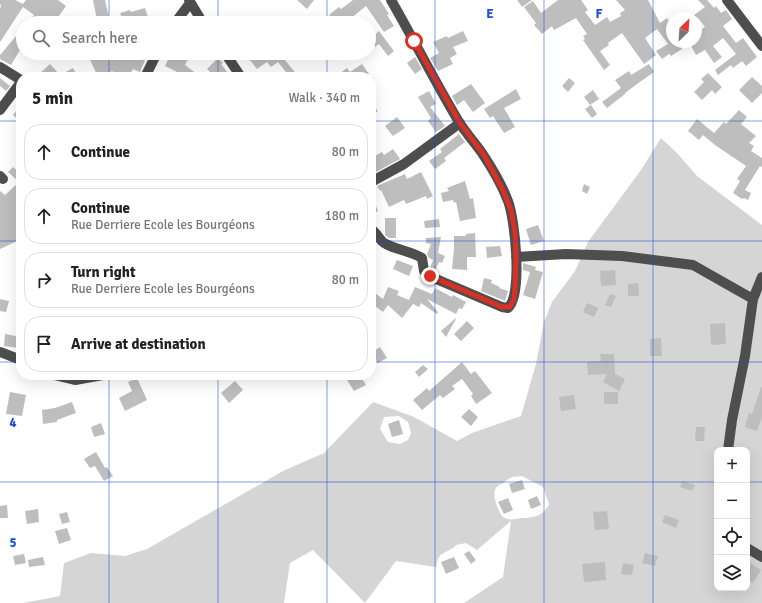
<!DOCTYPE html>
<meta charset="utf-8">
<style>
body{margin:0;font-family:Signika,sans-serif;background:#f2f2f2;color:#222}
.controls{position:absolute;right:12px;bottom:12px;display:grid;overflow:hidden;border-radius:8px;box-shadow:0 4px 16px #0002}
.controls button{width:36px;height:36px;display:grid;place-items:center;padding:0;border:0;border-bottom:1px solid #e0e0e0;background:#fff;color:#222;font:20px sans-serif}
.compass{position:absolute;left:666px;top:12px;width:36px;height:36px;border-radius:50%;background:#fff;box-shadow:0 4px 16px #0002;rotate:25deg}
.stop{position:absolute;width:12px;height:12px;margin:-9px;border:3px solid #d93025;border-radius:50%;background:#fff}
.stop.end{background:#d93025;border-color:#fff;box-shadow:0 1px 4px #0008}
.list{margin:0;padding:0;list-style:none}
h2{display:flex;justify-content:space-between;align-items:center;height:52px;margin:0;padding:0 16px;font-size:17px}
h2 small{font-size:13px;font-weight:400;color:#767676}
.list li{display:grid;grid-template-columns:26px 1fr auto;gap:12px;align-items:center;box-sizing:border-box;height:56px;margin:0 8px 8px;padding:0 8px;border:1px solid #e0e0e0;border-radius:16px}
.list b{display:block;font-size:15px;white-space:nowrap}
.list p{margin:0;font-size:13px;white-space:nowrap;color:#767676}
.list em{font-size:13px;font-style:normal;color:#767676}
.icon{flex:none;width:22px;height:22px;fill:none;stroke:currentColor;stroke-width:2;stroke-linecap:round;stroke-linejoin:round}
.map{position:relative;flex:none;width:762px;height:603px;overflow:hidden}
.search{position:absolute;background:#fff;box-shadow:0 4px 16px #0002;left:16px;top:16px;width:360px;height:44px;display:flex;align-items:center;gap:10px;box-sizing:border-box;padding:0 14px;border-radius:22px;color:#767676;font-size:15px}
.panel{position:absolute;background:#fff;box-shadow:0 4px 16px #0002;left:16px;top:72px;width:360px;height:308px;border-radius:16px}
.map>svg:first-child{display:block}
</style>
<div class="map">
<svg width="762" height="603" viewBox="0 0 762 603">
<rect width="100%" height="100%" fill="#fff"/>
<path fill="#d5d5d5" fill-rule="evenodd" d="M661,138L677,153L697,176L762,225V603H464L503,577L511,521L477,550L466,543L456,545C452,551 443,551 439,557C437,560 437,564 436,567L396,561L365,603L313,550L290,563L284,603H23L60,596L64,563L91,553L125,556L147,549L283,471L324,453L373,402L414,417L457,441L472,433L521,416L536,364L544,322L552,302L575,271L588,242L641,170ZM399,416L408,422L411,433L408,440L400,444L388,442L380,429L384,417ZM717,450H747V588H717ZM522,476L543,487L549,504C544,516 533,518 521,518C514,519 510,521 503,517C500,514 499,510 497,506C495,501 492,490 498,486C499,485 501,484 503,483C513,476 510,477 522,476Z"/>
<path fill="#bebebe" d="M0,0H15L23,4L26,0H58L66,6L54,23H27L34,15L23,7L0,42V10L1,5L0,4Z
M93,0H105L109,18L97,20Z
M297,0H314L307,9Z
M353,0H380L389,14L387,15L394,26L384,32L366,6L345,23H336L329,15L339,7L341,9Z
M517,0H532L522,7Z
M558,0H581L588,10L585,12L595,25L607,17L610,22L621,16L620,13L625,10L616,0H648L660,23L667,18L672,26V42H678L682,49L671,56L669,54L662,59L656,51L668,44L657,29L645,38L656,55L644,64L622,33L608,43L609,45L600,51L610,65L604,70L583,40L585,39L583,36L587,34L576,18L554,30L552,26L542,34L534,25L536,23L524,7L533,1L541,13Z
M698,0H707L714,8L716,6L721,13L726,10L732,19L723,26L736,43L743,38L757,57L746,66L742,61L733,68L731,65L718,75L715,70L736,54L723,38L713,46L722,57L714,63L705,50L696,55L689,42H696V32L705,27L698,18H690L705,7Z
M145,8L150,23H124L120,13L130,10L131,12Z
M379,31L394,51L388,56L379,44L375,47L369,40Z
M463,31L468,41L453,47L457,54L450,58L453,64L438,71L430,58L439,53L433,42L447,36L448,38Z
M16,36L23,41V45L11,65L0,59V55Z
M87,53H97L100,59L107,53H148L140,72L133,69L128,77H123L112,71L101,77H98Z
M171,53H191L185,65L201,77H179L181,74L165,66Z
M261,53H279L299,77H290L278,62L271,67L267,62L257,69L250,60Z
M415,57L422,69L415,74L407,63Z
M218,58L223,63L221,64L231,77H215L207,69Z
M50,64L60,75L73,68L78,77H42L39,74Z
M362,64L369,74L364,77H335L347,68L350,72Z
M649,64L654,72L637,84L625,93V94L607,108L602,102L621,88L615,80L629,71L631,75Z
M708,73L722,87L715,94L712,90L702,100L694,92L704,82L701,79Z
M752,77L762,86V93L752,103L739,90Z
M0,78L10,86L6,91L0,86Z
M569,78L575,83L568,92L562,86Z
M471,84L485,103L473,112L464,100L457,105L452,96Z
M516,89L521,99L504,108L515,127L504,133L493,116L490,118L484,109Z
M593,90L599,99L590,105L584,97Z
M429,91L436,104L430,107L445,126L436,132L428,121L431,118L418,97Z
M371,103L378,111L371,117Z
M21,105V122L13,115Z
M591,105L597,114L592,118L585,109Z
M739,110L747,117L741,124L756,136L749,143L754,146L751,151L762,158V167L760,166L745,190L751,193L748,200L744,198L742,199L733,193L740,181L737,179L746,166L715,145L703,135L699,140L688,131L697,119L714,133L724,122L726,124Z
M397,117L405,128L393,136L385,126Z
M459,134L465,142L444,158L446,161L435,169L429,161L442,152L440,149Z
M393,149L400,159L376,172L371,162V158L382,152L384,155Z
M13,167L21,174V221L17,241L0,249V191L5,195L19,182L8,172Z
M421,172L433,196L427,199L426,196L406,204L404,200L389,207L381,190L380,191L377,186L405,174L407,179Z
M465,181L470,199L473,198L476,218L460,221L456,202L454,203L453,200L443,202L441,193L449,191L447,188Z
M584,184L590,187L587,194L582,191Z
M376,206L378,211L371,215V208Z
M385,218H396V238H389L385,235Z
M439,219L440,227L425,228L424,221Z
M538,225L544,241L531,245L526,229Z
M475,233L476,257H467V270L452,269L454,249V236H466V234Z
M441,237L438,253L445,256L442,263L439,262L435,271L430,268L433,260L429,258L427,254L431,244L426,243V238Z
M500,246L502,256L487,258L486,247Z
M397,260L413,266L409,276L393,269Z
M523,263L536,267L535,270L543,272L535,299L523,295L530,272L523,270Z
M615,270L616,285L601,286L600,271Z
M484,278L492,280L491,283L500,287L499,288L508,291L505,301L481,291Z
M638,283L639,296H628V284Z
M388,287L399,291L397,295L409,300L415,287L432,294L435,288L452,297L453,295L466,302L462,309L459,308L456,314L427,299L438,312L437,314L421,303L419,307L413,304L402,318L388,305L383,312L371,303V290L383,299Z
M610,294L616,296L611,307L605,305Z
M0,299L9,301L6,312L0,311Z
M587,303L598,308L594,317L583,312Z
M456,318V319L446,337L441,331Z
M467,321L474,328L461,341L454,334Z
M725,323L726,344L711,345L710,324Z
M5,334L21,337L19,348L4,346Z
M661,338L662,356H650V339Z
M380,347L387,358L378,363L371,353Z
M600,354H614L615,374L625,379L619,391L603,382L607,374L588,375L587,362L601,361Z
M462,362L471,374L475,371L492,393L476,404L471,396L473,394L462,379L452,386L455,389L443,398L440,395L422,410L413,400L427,388L429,391Z
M423,365L428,369L419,377L415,372Z
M355,375H360L366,385L354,391L347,380Z
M137,378L147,400L125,411L119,398L132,391L128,382Z
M235,381L243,390L229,403L221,393Z
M761,387H762V417L757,431L745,427L749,413L752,414Z
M10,392L26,395L22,416L6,414Z
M604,392H618V404H604Z
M574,395L576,409L561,411L559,397Z
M72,402L76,413L57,420V422L43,424L42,410L55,408Z
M469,409L478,417L471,426L461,417Z
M399,420L403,434L392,437L388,424Z
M101,423L105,434L94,437L91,427Z
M696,427H705L704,441H695Z
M96,452L105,468L107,467L113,476L104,481L95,466L90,468L84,459Z
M522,480L525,489L512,493L509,484Z
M682,481L695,485L692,491L680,487Z
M537,496L541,505L531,509L528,500Z
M508,498L513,510L504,514L498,502Z
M7,505L8,518H0V506Z
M38,509L39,522L27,524L25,511Z
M607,511L609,529L595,530L593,512Z
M67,512L70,522L62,524L59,514Z
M665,515L679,520L676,528L662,522Z
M67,528L71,540L59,544L55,531Z
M469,551L476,560L471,564L464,554Z
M645,553L658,556L655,566L642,563Z
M24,554L26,563L15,565L13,556Z
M43,557L45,565L29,567L28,560Z
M454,557L459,568L446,574L441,562Z
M747,561L761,570L753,583L747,579Z
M605,562L606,580L584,582L582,564Z
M623,563L634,565L632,575L621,574Z"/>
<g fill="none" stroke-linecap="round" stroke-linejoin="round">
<path stroke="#4e4e4e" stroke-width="10" d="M189,0L203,23
M727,0L762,46
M175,23L190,3
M225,53L241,77
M0,67L21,80
M145,77L157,53
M0,110L21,82
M0,176L3,179
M371,182L404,164L460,123
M371,229C378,233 379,241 386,244C397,250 411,251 422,258L424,271L429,276L502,307L508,308C523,295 515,219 508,201C502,185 492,168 482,153C475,143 466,133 459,122C435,82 414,40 391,0
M516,257L566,254L622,256L693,265L753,299
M0,352L21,360
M54,375L75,380L103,375
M728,450L732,420L745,356L753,299L762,277
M747,548L762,557"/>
</g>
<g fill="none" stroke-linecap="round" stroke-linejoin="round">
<path stroke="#d93025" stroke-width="5" d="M414,41L460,123L484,155L503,190L511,210L515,232L516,257L515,286L514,299L510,307H502L430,276"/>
</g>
<path fill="none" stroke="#1d4ed8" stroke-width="1" stroke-opacity="0.55" d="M109,0V23M218,0V23M327,0V23M435,0V603M544,0V603M653,0V603M109,53V77M218,53V77M327,53V77M0,121H21M371,121H762M0,241H21M371,241H762M0,362H21M371,362H762M109,375V603M218,375V603M327,375V603M0,482H717M747,482H762"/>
<g font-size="13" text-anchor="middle" font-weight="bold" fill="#1d4ed8" stroke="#fff" stroke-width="3" stroke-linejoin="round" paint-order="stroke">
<text x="490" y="18">E</text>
<text x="599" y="18">F</text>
<text x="13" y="427">4</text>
<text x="13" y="547">5</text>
</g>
</svg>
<div class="controls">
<button>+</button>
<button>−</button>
<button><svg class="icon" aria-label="locate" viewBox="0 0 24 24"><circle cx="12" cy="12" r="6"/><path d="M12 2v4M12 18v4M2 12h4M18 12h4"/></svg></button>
<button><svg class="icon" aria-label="layers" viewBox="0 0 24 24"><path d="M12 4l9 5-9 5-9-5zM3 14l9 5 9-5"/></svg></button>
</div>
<svg class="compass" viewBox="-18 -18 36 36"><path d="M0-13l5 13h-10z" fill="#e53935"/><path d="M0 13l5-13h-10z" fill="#767676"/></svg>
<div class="stop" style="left:414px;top:41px"></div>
<div class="stop end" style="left:430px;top:276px"></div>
<div class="search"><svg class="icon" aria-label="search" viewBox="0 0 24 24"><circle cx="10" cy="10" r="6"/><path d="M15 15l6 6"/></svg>Search here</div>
<section class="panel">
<h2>5 min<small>Walk · 340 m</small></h2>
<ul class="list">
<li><svg class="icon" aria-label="ahead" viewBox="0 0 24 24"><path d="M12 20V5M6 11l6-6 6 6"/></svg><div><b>Continue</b></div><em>80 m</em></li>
<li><svg class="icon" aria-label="ahead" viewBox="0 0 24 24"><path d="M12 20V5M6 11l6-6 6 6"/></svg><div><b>Continue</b><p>Rue Derriere Ecole les Bourgéons</p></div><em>180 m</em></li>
<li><svg class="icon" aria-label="right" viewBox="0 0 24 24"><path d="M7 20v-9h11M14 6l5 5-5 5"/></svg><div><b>Turn right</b><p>Rue Derriere Ecole les Bourgéons</p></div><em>80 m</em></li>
<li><svg class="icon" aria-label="arrive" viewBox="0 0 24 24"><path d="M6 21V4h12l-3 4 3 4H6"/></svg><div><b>Arrive at destination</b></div></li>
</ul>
</section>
</div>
